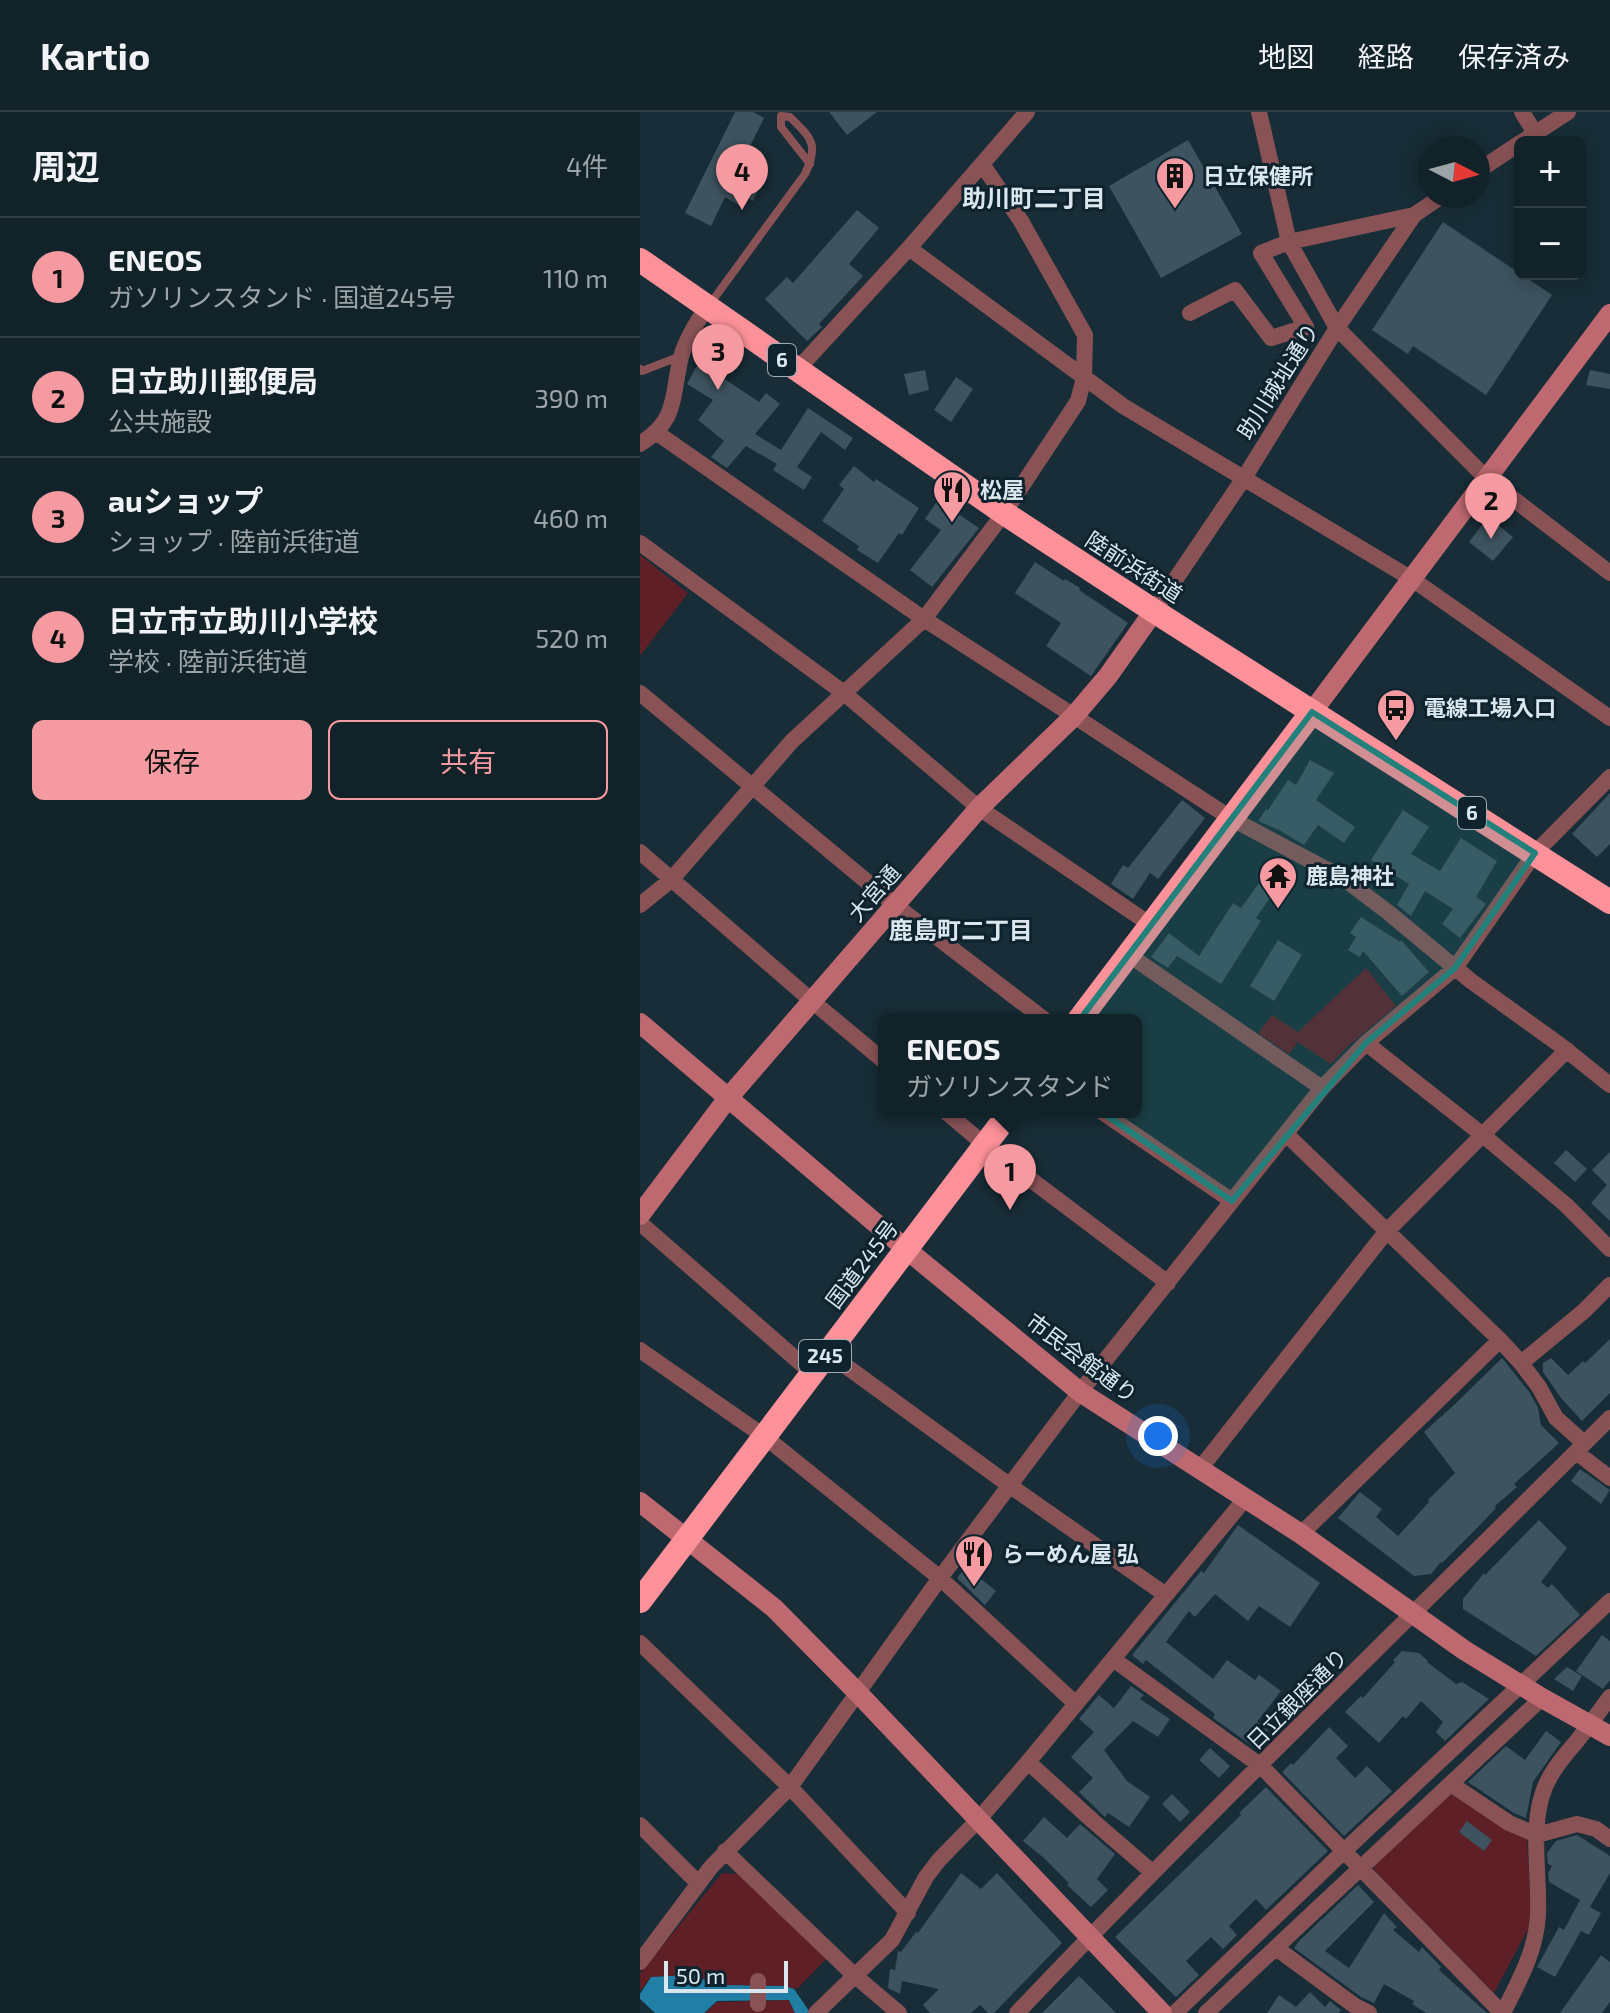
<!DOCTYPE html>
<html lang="ja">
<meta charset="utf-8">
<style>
body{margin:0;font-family:"Exo 2","Noto Sans JP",sans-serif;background:#1b2a31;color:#f1f3f6}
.controls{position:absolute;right:24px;top:24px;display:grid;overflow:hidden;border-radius:12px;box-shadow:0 4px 20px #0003}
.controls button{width:72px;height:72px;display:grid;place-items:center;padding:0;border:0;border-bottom:2px solid #313f46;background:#122229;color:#f1f3f6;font:40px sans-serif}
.compass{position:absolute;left:778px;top:24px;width:72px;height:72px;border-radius:50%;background:#122229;box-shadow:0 4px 20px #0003;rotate:96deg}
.scale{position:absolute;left:24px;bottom:20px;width:124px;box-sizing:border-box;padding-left:8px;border:4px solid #dae7ee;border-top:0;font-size:22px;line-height:28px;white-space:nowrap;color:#dae7ee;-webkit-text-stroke:6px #0e232d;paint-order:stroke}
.you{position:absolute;left:518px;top:1324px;width:28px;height:28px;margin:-20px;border:6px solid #fff;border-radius:50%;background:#1a73e8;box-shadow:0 0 0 12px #1a73e833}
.badge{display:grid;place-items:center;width:52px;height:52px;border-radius:50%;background:#f49aa0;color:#111;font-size:26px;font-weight:700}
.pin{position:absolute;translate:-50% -66px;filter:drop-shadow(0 2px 4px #0008)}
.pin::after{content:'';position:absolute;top:42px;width:28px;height:24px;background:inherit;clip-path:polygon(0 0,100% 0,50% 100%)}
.popup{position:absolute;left:238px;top:902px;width:264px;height:104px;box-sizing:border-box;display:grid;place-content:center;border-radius:12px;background:#122229;filter:drop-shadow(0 2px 6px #0005);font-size:26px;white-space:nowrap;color:#9ca4a8}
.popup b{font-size:30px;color:#f1f3f6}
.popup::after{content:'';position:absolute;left:50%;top:100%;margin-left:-16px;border:16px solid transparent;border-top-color:#122229}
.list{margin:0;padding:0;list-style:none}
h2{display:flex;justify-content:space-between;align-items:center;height:104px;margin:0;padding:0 32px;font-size:34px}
h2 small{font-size:26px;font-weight:400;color:#9ca4a8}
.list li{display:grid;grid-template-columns:52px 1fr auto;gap:24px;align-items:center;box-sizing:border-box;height:120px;padding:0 32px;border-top:2px solid #313f46}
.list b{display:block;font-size:30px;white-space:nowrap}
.list p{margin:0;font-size:26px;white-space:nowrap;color:#9ca4a8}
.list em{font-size:26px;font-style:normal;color:#9ca4a8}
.actions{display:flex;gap:16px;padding:24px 32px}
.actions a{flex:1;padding:18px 0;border:2px solid #f49aa0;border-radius:12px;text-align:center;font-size:28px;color:#f49aa0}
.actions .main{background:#f49aa0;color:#111}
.map{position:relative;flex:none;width:970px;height:1901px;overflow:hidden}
header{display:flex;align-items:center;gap:48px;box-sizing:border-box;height:112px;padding:0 40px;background:#122229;border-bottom:2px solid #313f46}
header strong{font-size:38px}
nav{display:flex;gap:44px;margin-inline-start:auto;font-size:28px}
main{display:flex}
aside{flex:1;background:#122229}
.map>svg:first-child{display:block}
</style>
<header>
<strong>Kartio</strong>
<nav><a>地図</a><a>経路</a><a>保存済み</a></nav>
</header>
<main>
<aside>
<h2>周辺<small>4件</small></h2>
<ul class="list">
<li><span class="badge">1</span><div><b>ENEOS</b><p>ガソリンスタンド · 国道245号</p></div><em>110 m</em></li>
<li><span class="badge">2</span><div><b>日立助川郵便局</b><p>公共施設</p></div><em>390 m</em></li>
<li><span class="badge">3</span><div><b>auショップ</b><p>ショップ · 陸前浜街道</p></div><em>460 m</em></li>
<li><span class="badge">4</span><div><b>日立市立助川小学校</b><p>学校 · 陸前浜街道</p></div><em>520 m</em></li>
</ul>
<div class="actions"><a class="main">保存</a><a>共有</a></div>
</aside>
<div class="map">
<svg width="970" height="1901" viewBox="0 0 970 1901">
<rect width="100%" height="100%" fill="#182d37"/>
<path fill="#5e1f27" d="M0,443L48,481L0,544Z
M726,856L756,894L707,935L691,952L658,930L649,942L618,921L632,903L658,920Z
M814,1683L887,1727L891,1800L888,1817L854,1881L734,1758L735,1748L803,1685Z
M82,1761L102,1762L188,1845L158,1876L154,1877L145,1874L82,1873L50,1863L11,1865L0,1879V1861Z
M149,1888L155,1901H65L77,1890Z"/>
<path fill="#217ea5" d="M50,1863L83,1873L145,1874L154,1877L169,1899L167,1901H155L149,1888H140L77,1889L64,1901H15L0,1887V1882L11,1865Z"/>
<path fill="#3d535f" d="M95,0H113L124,6L97,60L121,72L113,89L104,84L99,93L85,85L71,114L45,101Z
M189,0H237L207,23Z
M548,28L602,122L521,166L469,74Z
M217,98L239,116L209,152L223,164L179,212L182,215L167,229L125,187L147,165L153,171Z
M803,110L912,183L846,283L773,234L768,242L732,218Z
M59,250L119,290L126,281L140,292L115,322L141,338L168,296L213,326L205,338L181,320L157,355L172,365L164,378L133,358L137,352L106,334L87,356L71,345L84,329L58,308L73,288L47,272Z
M285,258L289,278L269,283L264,262Z
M950,258L970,262V277L946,273Z
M316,265L333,277L311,310L294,298Z
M214,354L234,370L236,367L279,396L262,423L259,421L238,451L217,438L219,434L182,409L204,377L199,373Z
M298,388L339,416L292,475L270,458L301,418L285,407Z
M848,405L873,425L853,449L829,430Z
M395,450L424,469L425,467L440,476L439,478L488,511L451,564L406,534L421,511L375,481Z
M670,648L694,661L676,688L715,715L704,731L678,713L664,733L639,718L618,709L626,697L628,698L648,668L656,673Z
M970,681V732L957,745L932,722Z
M542,688L565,706L518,767L510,761L493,787L471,772L483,753L488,756Z
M763,698L789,715L771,742L800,759L821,726L857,749L836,785L846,792L820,826L802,812L813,797L785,779L771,804L757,793L769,772L731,748Z
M627,760L641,770L616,806L621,809L581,872L537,844L528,856L511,845L529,821L559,844L593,791L601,796Z
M721,805L760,830L761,828L789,860L762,884L723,839L720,845L708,838L716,825L710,821Z
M638,828L662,843L634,889L610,874Z
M926,1038L947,1057L935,1070L914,1051Z
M970,1040V1109L951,1091L967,1073L952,1058Z
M970,1227V1281L942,1309L921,1286L903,1260V1251L911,1246L928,1263L943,1249L945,1251Z
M862,1246L890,1281L898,1296L901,1313L919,1331L874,1372L877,1375L855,1394L856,1396L837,1416L802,1451L801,1450L791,1462L774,1464L698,1406L720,1380L742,1397L736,1405L758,1424L789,1390L788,1388L815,1361L784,1320L815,1292Z
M940,1357L970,1378L961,1392L931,1369Z
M899,1408L927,1436L901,1470L908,1476L912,1472L940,1503L896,1544L823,1497V1487L844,1461L845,1463Z
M598,1413L680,1471L650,1515L619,1494L608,1509L575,1482L555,1505L549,1499L526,1530L573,1567L587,1548L615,1568L619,1563L641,1579L617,1610L628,1618L615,1636L573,1606L575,1602L506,1548L503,1552L492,1543L561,1459L564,1461Z
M326,1455L356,1479L345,1493L317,1466Z
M962,1523L970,1529V1568L963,1577L936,1559Z
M762,1539L779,1541L788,1549L787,1550L816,1572L822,1570L849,1587L805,1629L796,1620L803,1610L781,1589L766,1607L763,1604L739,1631L705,1600L721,1584L723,1586L755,1550L753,1548Z
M927,1555L942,1564L933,1579L914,1567Z
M491,1574L504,1583L500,1587L530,1607L518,1625L493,1609L464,1638L487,1669L510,1685L489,1715L468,1701L465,1705L439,1680L453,1666L431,1645L454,1620L439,1607L459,1583L474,1596Z
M689,1615L708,1634L696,1646L715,1666L727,1654L752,1679L704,1724L642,1660L651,1651L653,1653Z
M906,1619L921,1630L893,1670L886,1706L874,1701L828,1670L866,1634L885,1648Z
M570,1636L590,1654L579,1666L559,1648Z
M626,1675L688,1739L626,1798L616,1787L589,1814L597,1823L583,1837L571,1825L546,1849L559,1863L536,1885L475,1825L601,1703L599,1701Z
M532,1682L550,1700L540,1710L522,1692Z
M404,1705L427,1726L440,1712L475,1742L457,1767L468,1778L451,1795L427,1773L429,1771L404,1746L383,1729Z
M827,1709L852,1728L844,1739L819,1720Z
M937,1723L970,1744V1761L950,1795L961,1801L949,1823L941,1819L915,1865L897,1855L919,1815L924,1818L940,1788L909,1770L908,1761L912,1754L908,1752L907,1741L916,1729Z
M321,1761L341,1777L357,1761L422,1831L354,1901H348L340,1893L331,1901H290L283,1893L299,1877L262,1869L260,1882L248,1876L250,1857L255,1858L258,1839L261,1840L276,1820L278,1821Z
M718,1773L734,1790L685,1839L709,1856L744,1801L757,1815L753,1818L779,1840L782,1835L801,1855L799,1858L847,1901H786L772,1892L774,1889L744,1872L734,1891L721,1885L654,1836L660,1828Z
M961,1843L970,1850V1890L962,1901H920Z
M439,1864L476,1901H402Z
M670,1880L685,1895L690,1889L701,1898L699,1901H627L639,1883L656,1895Z"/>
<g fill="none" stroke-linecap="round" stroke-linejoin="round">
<path stroke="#895356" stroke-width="8" d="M70,192L165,62C179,32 172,27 150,5L141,4V15L170,52
M0,257L2,259L41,244"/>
<path stroke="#895356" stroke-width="16" d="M619,0L649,130L697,216L846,366L970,461
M882,0L895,21
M882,30L928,0
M838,59L880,31
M269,136L483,294L772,467L970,606
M550,201L595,178L631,226L666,215L621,141L649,130L774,103
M157,258L269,136L342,52
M17,321L284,507L434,604L592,707L703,766L749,801L831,869L920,933L970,973
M0,332C39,307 31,285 41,245C46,227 56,211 67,195
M0,431L204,581L339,696L511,813
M514,499L604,366L697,216L774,103L802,84
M0,581L255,793L405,908
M0,740L172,889L244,949
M0,793L31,768L152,629L284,507L364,401L438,289L444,266L445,223L381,109L342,52L387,0
M489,843L682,976
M726,931L844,1024L926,1093L970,1137
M306,1000L345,1033L528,1171
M462,1000L592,1089
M646,1022L860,1228
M0,1111L172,1261
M0,1238L125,1325L300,1466L436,1592
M188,1241L369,1373L526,1483
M881,1251L899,1275L916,1306L944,1331
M936,1340L970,1366
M559,1358L746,1120L927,938
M661,1422L860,1228L881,1251L944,1199L970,1173
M0,1531L150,1675L268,1801
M473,1547L621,1654L862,1901
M388,1650L453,1709L512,1760
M811,1672L869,1711L897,1723L937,1712L956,1717L970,1727
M0,1713L58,1771
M85,1739L214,1863L259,1901
M636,1836L715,1894L729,1901
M0,1850L71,1755L150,1675L300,1466L440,1280L682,976L726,931L815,856L895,741L970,665
M118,1869V1892
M176,1901L252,1828L286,1765L299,1748L339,1707L388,1650L605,1387
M377,1901C570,1698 772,1504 970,1306
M535,1901L703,1740L970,1489
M566,1901L902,1586
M863,1901C879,1869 896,1839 898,1803C900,1762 889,1714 905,1675C912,1658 925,1643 937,1629C948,1615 959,1600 970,1585"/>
<path stroke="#be686f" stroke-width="20" d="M672,600L970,202
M0,911L266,1137L440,1280L661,1422L824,1538L902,1586L970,1624
M0,1103L88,986L339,696L434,604L468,564L514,499
M0,1390L134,1496L217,1580L522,1901"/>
<path stroke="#fd9199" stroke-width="24" d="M0,148L364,401L514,499L970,790
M439,908L672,600
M0,1489L370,1000"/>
</g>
<path fill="#23817b" fill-opacity="0.2" stroke="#23817b" stroke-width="6" stroke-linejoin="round" d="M672,600L895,741L815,856L726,931L592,1089L401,959Z"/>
<defs>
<g id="building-pin" transform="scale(2)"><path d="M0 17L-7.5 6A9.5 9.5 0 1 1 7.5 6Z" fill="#f49aa0" stroke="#0e232d"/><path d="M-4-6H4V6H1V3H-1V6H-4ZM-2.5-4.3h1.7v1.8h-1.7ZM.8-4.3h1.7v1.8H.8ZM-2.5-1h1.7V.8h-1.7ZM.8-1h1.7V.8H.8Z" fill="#111"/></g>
<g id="restaurant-pin" transform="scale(2)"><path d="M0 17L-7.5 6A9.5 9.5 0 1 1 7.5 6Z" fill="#f49aa0" stroke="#0e232d"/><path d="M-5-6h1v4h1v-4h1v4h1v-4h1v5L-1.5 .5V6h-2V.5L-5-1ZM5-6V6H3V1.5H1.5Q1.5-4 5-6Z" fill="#111"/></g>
<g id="bus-pin" transform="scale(2)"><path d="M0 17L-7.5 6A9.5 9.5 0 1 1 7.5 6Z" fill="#f49aa0" stroke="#0e232d"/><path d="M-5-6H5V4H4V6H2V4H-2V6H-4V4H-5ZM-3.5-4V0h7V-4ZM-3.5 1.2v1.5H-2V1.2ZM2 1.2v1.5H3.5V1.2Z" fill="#111"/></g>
<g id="temple-pin" transform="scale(2)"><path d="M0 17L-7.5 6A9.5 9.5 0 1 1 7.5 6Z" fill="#f49aa0" stroke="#0e232d"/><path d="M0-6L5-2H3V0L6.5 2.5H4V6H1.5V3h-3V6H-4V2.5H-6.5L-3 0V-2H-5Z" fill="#111"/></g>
</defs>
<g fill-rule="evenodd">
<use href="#building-pin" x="535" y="64"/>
<use href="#restaurant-pin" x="312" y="378"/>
<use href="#bus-pin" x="756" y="596"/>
<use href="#temple-pin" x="638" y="764"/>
<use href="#restaurant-pin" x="334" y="1442"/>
</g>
<g text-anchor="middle" stroke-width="6" stroke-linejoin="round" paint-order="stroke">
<g fill="#0e232d" stroke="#9dacb4" stroke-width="2">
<rect x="128" y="232" width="28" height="32" rx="6"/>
<rect x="818" y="685" width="28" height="32" rx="6"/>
<rect x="159" y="1228" width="52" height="32" rx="6"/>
</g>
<g font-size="20" font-weight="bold" fill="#dae7ee">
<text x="142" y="255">6</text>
<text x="832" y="708">6</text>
<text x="185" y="1251">245</text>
</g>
<g font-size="22" font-weight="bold" fill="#dae7ee" stroke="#0e232d" text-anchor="start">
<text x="563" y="72">日立保健所</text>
<text x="340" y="386">松屋</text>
<text x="784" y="604">電線工場入口</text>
<text x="666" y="772">鹿島神社</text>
<text x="362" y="1450">らーめん屋 弘</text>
</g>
<g font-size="22" fill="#dae7ee" stroke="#0e232d">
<text transform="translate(638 269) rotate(-58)" y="8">助川城址通り</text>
<text transform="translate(494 455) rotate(33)" y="8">陸前浜街道</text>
<text transform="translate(234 781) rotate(-49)" y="8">大宮通</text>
<text transform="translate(222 1152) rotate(-53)" y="8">国道245号</text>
<text transform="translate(442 1246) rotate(37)" y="8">市民会館通り</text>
<text transform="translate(657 1587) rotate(-45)" y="8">日立銀座通り</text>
</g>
<g font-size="24" font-weight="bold" fill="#dae7ee" stroke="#0e232d">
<text x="394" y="95">助川町二丁目</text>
<text x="321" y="827">鹿島町二丁目</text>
</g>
</g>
</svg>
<div class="controls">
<button>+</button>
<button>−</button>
</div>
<svg class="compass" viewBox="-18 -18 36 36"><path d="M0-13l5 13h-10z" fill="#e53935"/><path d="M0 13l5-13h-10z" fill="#9ca4a8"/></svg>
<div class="scale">50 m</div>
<div class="you"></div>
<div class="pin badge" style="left:370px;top:1098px">1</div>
<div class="popup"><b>ENEOS</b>ガソリンスタンド</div>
<div class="pin badge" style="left:851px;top:427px">2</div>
<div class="pin badge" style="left:78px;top:278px">3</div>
<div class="pin badge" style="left:102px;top:98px">4</div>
</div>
</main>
